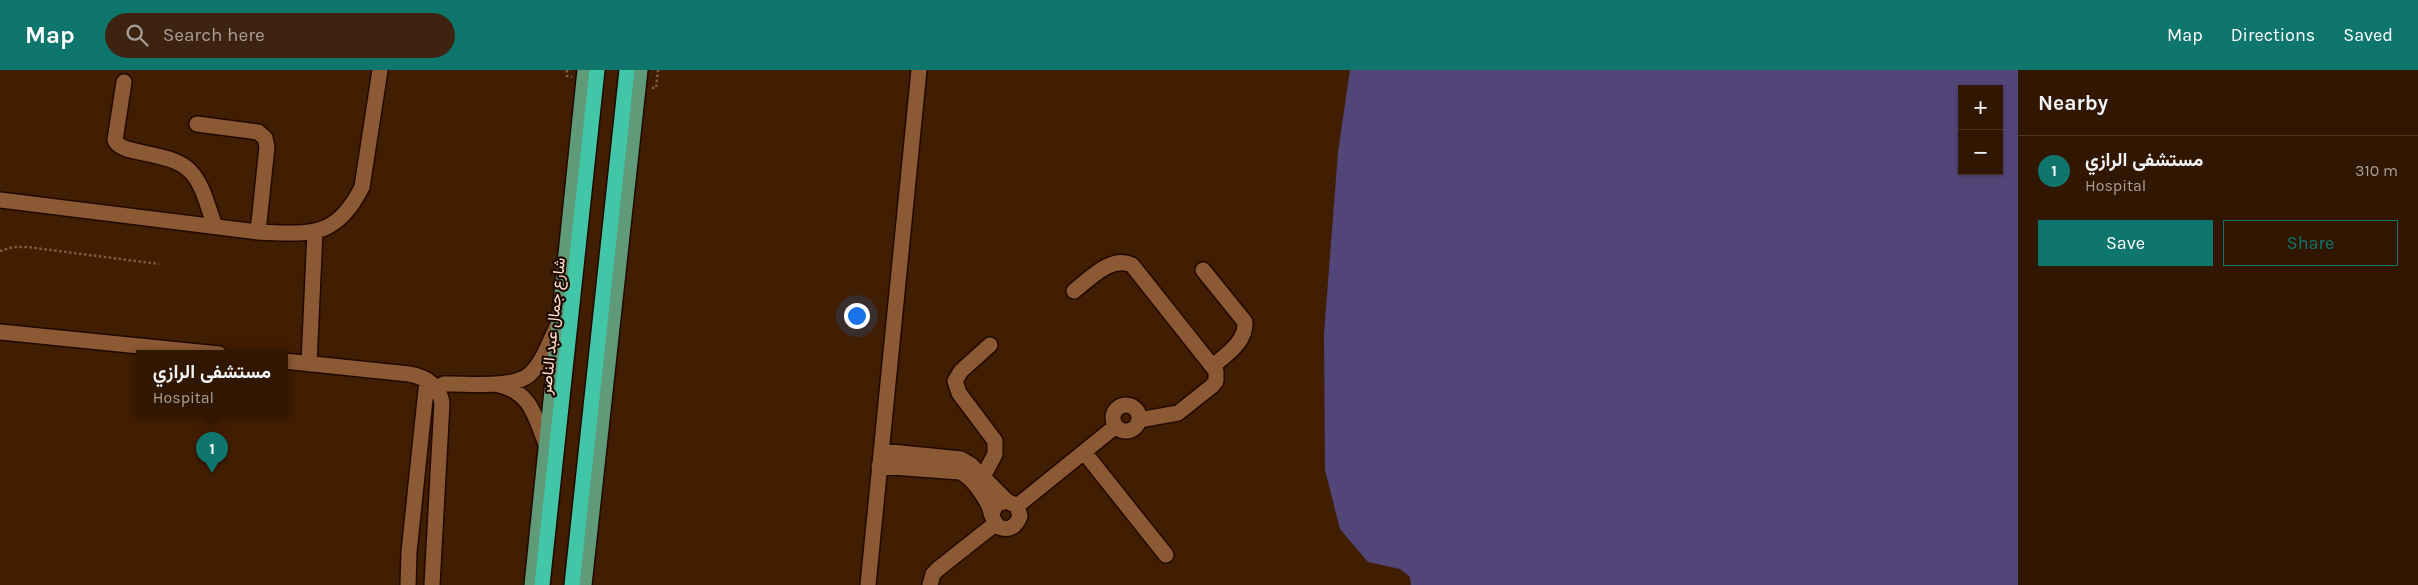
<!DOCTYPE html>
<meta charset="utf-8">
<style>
body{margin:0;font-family:Karla,Vazirmatn,sans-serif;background:#3d2310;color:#f1f3f6}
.controls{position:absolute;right:15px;top:15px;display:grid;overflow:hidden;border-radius:0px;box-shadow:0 1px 4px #0004}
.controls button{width:45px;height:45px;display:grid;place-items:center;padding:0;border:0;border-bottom:1px solid #4c3523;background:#311601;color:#f1f3f6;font:25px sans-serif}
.you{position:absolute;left:856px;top:245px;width:18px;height:18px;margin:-12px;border:4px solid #fff;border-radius:50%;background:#1a73e8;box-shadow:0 0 0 8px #1a73e833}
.badge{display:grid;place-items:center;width:32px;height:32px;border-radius:50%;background:#0f766e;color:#fff;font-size:16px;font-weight:700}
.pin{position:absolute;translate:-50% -41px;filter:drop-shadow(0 1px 2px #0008)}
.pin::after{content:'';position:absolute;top:26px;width:18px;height:15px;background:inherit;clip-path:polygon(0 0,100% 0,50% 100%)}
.popup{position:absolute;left:136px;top:280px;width:152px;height:65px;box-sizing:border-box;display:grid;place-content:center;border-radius:0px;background:#311601;filter:drop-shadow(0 1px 4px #0005);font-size:16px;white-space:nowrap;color:#a89f99}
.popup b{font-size:19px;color:#f1f3f6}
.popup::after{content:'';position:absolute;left:50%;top:100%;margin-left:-10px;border:10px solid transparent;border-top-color:#311601}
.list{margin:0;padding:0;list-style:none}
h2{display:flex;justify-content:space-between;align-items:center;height:65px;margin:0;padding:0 20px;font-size:21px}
h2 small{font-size:16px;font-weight:400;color:#a89f99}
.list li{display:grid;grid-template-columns:32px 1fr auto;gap:15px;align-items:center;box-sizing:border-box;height:70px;padding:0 20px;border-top:1px solid #4c3523}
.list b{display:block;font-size:19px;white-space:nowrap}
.list p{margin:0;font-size:16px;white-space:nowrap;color:#a89f99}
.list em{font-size:16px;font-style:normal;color:#a89f99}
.actions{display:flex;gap:10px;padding:15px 20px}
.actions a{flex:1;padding:11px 0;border:1px solid #0f766e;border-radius:0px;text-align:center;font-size:18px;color:#0f766e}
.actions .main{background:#0f766e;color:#fff}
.icon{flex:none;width:28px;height:28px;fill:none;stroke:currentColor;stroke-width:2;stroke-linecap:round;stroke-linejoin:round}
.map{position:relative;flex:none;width:2018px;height:515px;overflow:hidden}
header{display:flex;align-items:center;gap:30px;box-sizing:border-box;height:70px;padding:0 25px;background:#0f766e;color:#fff}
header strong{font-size:24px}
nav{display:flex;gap:28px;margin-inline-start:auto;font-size:18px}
.search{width:350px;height:45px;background:#3d2310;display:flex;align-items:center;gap:12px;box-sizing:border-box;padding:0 18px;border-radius:28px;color:#a89f99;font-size:19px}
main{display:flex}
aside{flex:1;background:#311601}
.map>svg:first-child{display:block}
</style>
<header>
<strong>Map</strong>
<div class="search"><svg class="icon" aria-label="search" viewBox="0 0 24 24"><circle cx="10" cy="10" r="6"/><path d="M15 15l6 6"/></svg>Search here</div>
<nav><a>Map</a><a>Directions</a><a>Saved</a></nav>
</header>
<main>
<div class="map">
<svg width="2018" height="515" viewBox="0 0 2018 515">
<rect width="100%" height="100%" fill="#411d01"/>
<path fill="#524577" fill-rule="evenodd" d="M1350,0H2018V515H1411L1410,507L1400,499L1368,492L1340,459L1325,400L1324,264L1338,82ZM1962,19H1999V101H1962Z"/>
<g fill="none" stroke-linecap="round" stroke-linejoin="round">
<g stroke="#210900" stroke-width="18">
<path id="minor" d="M124,12L115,70C120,86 172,80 191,102C204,116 208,139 215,156
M197,54L258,62L265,68L267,77L258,162
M0,130L258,162C310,164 336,169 362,117L380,0
M1203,200L1245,252C1246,272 1227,284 1213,296
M1074,221C1090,209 1111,185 1132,195L1216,301V311L1212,316L1178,343L1139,350
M0,262L219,284
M284,291L409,304C426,307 438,315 442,332L432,515
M309,294L315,161
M499,315C531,322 535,347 546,374
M437,318L444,314C466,313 511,319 529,305C543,293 550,270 558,254
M1113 348a13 13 0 1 1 26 0a13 13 0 1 1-26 0Z
M881,381L961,389L971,395L1007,431
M1084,382L1166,485
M879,396L960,402C972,407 983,424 989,436C992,444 992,451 999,457C1009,461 1016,457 1020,446L1017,436L1007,431L997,434L991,444
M983,407L995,384V371L959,323L955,311L961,301L990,275
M1017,436L1116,356
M408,515L409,482L427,310
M868,515L919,0
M930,515L933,504L938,499L995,454"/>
</g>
<g stroke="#210900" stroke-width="18">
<path id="major" d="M532,515L585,0
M584,515L640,0"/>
</g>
<g stroke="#210900" stroke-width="18">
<path id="highway" d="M542,515L597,0
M572,515L627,0"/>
</g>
<path stroke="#7f5d44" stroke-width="2.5" stroke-dasharray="2.5 2.5" stroke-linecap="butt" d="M567,0V6L572,7
M652,18H656L658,0
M0,181L13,177H27L159,194"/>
<use href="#minor" stroke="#8c5935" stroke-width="15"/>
<use href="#major" stroke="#5f9a79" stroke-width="15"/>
<use href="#highway" stroke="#41c6a7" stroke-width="15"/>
</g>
<g text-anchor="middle" stroke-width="4.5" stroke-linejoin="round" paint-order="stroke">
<g font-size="16" fill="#fee0cd" stroke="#1f0b01">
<text transform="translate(552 256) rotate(-84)" y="6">شارع جمال عبد الناصر</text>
</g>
</g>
</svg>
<div class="controls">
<button>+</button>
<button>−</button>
</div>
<div class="you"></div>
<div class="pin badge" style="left:212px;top:403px">1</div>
<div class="popup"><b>مستشفى الرازي</b>Hospital</div>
</div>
<aside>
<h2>Nearby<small></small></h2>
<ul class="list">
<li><span class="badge">1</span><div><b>مستشفى الرازي</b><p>Hospital</p></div><em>310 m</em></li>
</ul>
<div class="actions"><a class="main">Save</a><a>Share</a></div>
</aside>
</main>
